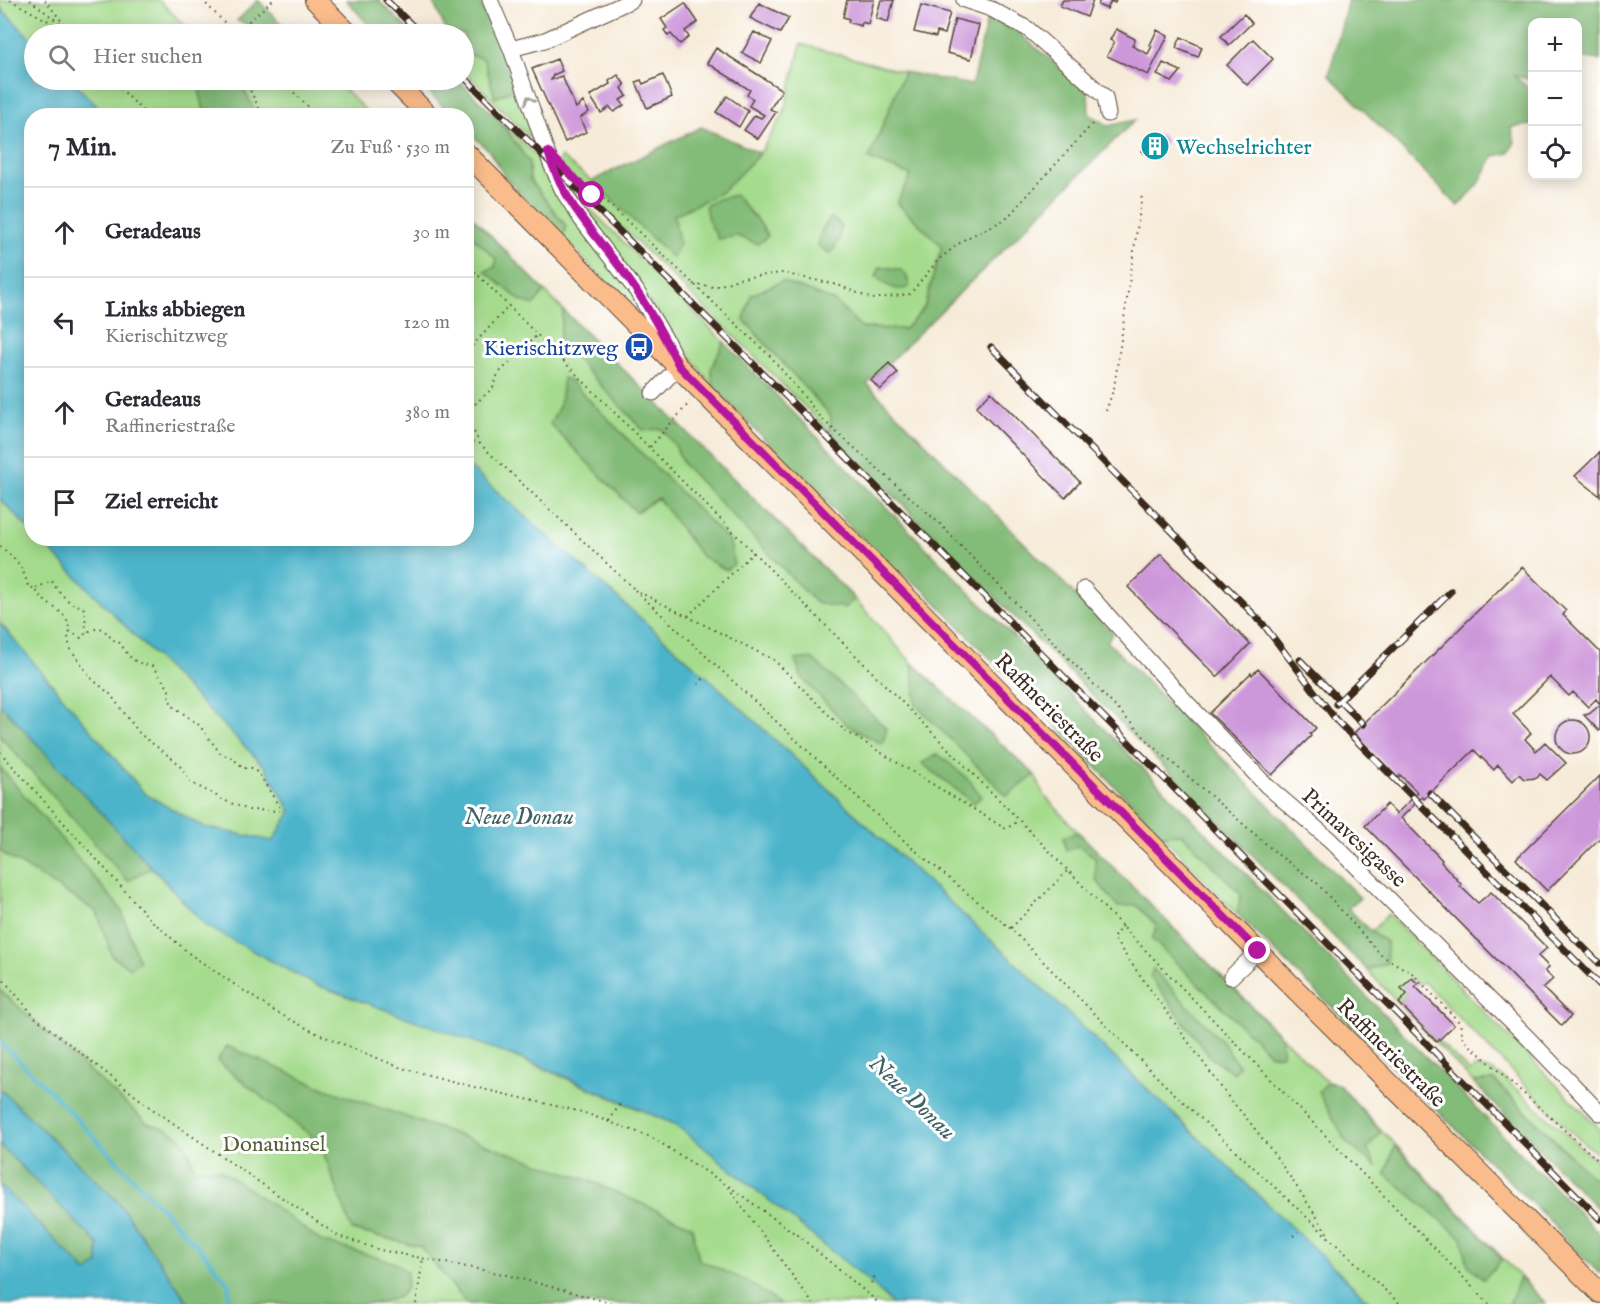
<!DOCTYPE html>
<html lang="de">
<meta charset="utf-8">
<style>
body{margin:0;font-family:"IM FELL English",serif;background:#f7f7f7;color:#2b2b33}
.controls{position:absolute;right:18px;top:18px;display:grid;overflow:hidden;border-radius:12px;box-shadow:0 3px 15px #0003}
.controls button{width:54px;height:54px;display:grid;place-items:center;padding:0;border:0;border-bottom:2px solid #e1e1e2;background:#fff;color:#2b2b33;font:30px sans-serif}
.stop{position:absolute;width:18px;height:18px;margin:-14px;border:4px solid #b5179e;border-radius:50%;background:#fff}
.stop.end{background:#b5179e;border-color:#fff;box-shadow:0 2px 6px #0008}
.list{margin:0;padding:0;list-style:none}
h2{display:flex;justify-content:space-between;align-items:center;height:78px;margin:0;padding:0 24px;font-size:26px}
h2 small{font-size:20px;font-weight:400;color:#7c7c81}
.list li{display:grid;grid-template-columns:39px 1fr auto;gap:18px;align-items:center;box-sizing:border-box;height:90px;padding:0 24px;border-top:2px solid #e1e1e2}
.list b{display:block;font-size:22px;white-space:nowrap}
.list p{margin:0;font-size:20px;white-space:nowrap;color:#7c7c81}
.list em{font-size:20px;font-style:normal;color:#7c7c81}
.icon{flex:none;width:33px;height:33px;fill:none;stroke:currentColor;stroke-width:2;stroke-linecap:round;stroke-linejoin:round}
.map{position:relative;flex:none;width:1600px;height:1304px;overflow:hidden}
.search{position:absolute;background:#fff;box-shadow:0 3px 15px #0003;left:24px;top:24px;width:450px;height:66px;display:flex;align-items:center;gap:15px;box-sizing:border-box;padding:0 21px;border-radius:33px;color:#7c7c81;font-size:22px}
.panel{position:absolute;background:#fff;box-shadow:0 3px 15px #0003;left:24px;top:108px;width:450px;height:438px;border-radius:24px}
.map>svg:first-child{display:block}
</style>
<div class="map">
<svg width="1600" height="1304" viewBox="0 0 1600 1304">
<rect width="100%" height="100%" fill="#fff"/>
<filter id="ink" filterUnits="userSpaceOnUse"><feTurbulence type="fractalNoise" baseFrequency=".0167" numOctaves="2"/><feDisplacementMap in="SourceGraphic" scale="12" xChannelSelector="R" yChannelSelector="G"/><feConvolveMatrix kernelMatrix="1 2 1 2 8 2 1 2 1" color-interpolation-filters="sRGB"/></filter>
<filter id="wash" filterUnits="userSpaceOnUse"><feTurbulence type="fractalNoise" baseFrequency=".008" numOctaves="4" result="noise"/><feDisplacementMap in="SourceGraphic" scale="24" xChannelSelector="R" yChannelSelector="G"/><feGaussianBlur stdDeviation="1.35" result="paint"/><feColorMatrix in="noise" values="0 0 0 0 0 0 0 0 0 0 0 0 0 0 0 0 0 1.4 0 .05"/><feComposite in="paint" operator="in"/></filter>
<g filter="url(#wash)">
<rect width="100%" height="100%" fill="#f6ebd8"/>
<path fill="#a4db8c" stroke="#708255" stroke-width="1.5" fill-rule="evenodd" d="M0,0H159L193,34H34V42L0,7Z
M801,44L904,72L869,159L912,175L897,203L942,246L924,308L905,329L862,328L834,301L744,320L831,416L830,432L737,339L557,165L561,157L592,181L673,257L679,243L674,215L722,192L760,153L784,113ZM880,267C898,269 907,267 909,287L876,277Z
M464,53L484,59L495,98L517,88L539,147L464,71Z
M71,80H335L370,115H106Z
M499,120L547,167L635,293L634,301H626L563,238L566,226L530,180L529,162Z
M564,183L724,342L711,369L714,388L625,270Z
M467,211L563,310L855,599L912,663L1035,775L1044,795L1078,832L1327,1082L1338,1084L1546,1304H1372L1009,957L706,676L467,465Z
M0,499L31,531L32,538L39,539L265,767L291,812L273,841L204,827L145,794L0,623Z
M0,704L206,926L676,1125L871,1283L892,1304H189L118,1202L0,1089Z
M1182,834L1242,894L1237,914L1162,835Z
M1388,914L1600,1129V1156L1569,1130L1424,982L1418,984L1412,978L1402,988L1407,994L1399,1003L1470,1072L1476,1067L1493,1071L1505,1079L1600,1164V1182L1592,1177L1494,1080L1473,1082L1367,970L1387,963L1386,942L1371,932Z"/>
<path fill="#83bb78" stroke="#5f724b" stroke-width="1.5" d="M258,0L291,34H257L247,24L237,21Z
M346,0H378L413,34H377Z
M432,0H479L497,38L515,88L495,98L484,59L464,53V34H448Z
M1348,0H1600V60L1578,57V22H1532V80L1513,75L1532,91V125L1511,127L1515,142L1509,153L1494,156L1478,185L1458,206L1329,75Z
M987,19L1014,29L1088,92L1089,114L1108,126L1135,120L867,384L1113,633L1107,641L1360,898L1348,908L1371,932L1386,942L1387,963L1367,970L830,432L831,416L744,320L751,295L782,281L834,301L862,328L905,329L924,308L942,246L897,203L911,175L869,159L904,72L972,85Z
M197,80H239L257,115H205Z
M418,80H458L499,120L529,162L530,180L566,226L563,238L505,177L489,151L467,130L466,116L451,115Z
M701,127L760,153L722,192L674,215L679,243L673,258L592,181Z
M735,195L762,226L768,236L758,244L737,236L718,239L708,220L705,206L718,199Z
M466,211L545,291L534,305L521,301L485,271L495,267L496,259L467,231Z
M831,217L841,225L839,239L831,254L818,246L822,230Z
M881,267C898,269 907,267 909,287C896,293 885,285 876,276Z
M563,310L855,599L844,608L816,603L683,464L676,447L662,429L643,430L559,341Z
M724,342L1600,1234V1274L1567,1241L1552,1223L1237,914L1241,894L1182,834L1162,835L923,589L889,566L714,388L711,369Z
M563,378L569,380L730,542L734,564L726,570L701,556L658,498L636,512L550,424L560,404Z
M812,658L887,729L882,744L848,726L802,678L795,660Z
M912,663L1035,775L1007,796L916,705Z
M0,704L152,867L128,881L0,736Z
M938,754L971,782L981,797L974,803L922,763Z
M0,767L121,909L139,961L130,968L112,956L97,912L4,854L0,849Z
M1078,832L1282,1038V1055L1270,1054L1152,939L1157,926L1136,905L1118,907L1096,880L1095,857L1079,846L1066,850L1063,837Z
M1153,969L1223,1043L1239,1066L1234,1073L1211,1058L1150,977Z
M0,990L147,1123C178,1132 186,1135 194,1168L219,1169L275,1207L321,1241L395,1263L407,1272V1287L399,1297L373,1304H189L118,1202L0,1089Z
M227,1046L326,1089L593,1182L692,1226L699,1260L747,1281L780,1304H467L421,1247L352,1230L320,1143L217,1061Z
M1493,1080L1592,1177L1600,1182V1211L1473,1082Z
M1327,1083L1338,1084L1381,1132L1367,1149L1377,1167L1347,1143L1318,1092Z
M0,1145L98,1244V1264L87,1272L0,1185Z
M1395,1146L1502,1259L1484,1279L1468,1265L1462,1238L1385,1174Z
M1520,1278L1546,1304H1509Z"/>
<path fill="#4bb4ca" stroke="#436f74" stroke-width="1.5" d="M0,7L34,42V80H71L106,115L32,116L31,531L0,499Z
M467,465L706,676L1009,957L1372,1304H892L871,1283L676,1125L536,1064L316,985L206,926L0,704V623L145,794L204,827L273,841L291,811L265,767L39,539L466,538Z
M0,1089L118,1202L189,1304H0V1185L87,1272L98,1264V1244L0,1145Z"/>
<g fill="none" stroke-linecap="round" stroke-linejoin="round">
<path stroke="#4bb4ca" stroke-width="4.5" d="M0,1042L58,1099L202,1251L229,1284V1304"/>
</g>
<g id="blocks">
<path fill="#cd98da" d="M847,0H874L868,24L862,22L861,26L848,22L849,19L843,17Z
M881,0H894L888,22L876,18Z
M1063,0H1093L1087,17L1060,6Z
M1100,0H1116L1115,3L1111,1L1107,9L1098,5Z
M685,3L698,22L685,31L689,37L680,44L671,34L668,36L664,30L667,28L661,19Z
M759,3L789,18L780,33L750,18Z
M921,5L950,13L944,34L937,32L936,37L914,32Z
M1244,14L1252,23L1229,45L1221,36Z
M955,19L979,25L971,59L947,53Z
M1116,29L1135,39L1132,46L1148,54L1152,46L1150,45L1157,30L1168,36L1148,75L1107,56L1114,42L1110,40Z
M754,32L772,41L761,63L742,53Z
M1181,37L1202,47L1198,57L1176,48Z
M1253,39L1273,59L1247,85L1227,65Z
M716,48L782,90L770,109L776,112L758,139L744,130L755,115L761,118L764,115L749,106L753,99L747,95L750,90L707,63Z
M557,59L562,71L553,75L551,80L562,76L576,108L583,102L589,112L580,118L586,132L565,142L532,69Z
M1163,63L1181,71L1172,82L1157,75Z
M618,75L625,85L622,88L627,96L620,100L624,105L614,112L610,107L601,113L590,96L610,84L609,81Z
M663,75L672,97L647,108L636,82L641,80L643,84Z
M727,96L748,111L739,127L716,112Z
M1160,134L1167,141L1150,158L1142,151Z
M889,363L898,373L880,390L871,380Z
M991,392L1080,482L1065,498L976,407Z
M1600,452V496L1575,476Z
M1161,554L1250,644L1217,677L1128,587Z
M1522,567L1566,611L1563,615L1600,652V704L1596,699L1588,707L1573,692L1569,696L1550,677L1513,714L1531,733L1525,739L1536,751L1545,742L1566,763L1547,780L1540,774L1537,778L1524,779L1519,774L1513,781L1498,765L1494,770L1474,750L1424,799L1422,797L1401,818L1442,860L1441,862L1461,884L1460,886L1478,903L1491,892L1547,948L1538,956L1549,967L1545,971L1553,979L1543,988L1571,1016L1562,1026L1365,826L1387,804L1396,814L1418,793L1400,775L1398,778L1354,733Z
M1258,669L1316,728L1310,734L1311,736L1272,775L1210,713L1251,673L1252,675Z
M1600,705V730L1599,731L1584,715L1589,714Z
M1556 737a17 17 0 1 1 34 0a17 17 0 1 1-34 0Z
M1600,776V838L1547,891L1516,859Z
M1412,978L1418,984L1415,986L1454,1025L1437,1042L1399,1003L1407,994L1401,988Z"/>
</g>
</g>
<g filter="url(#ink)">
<use href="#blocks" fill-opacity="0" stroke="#57473a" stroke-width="1.5"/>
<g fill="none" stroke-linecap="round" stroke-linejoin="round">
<g stroke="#57473a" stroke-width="17">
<path id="minor" d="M490,0L511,49L551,164L563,191L581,219L636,290L666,340L679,366L653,393
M964,0L991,9L1028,29L1105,97L1108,114
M511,49L545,40L632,0
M1084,589L1189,705L1267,786L1330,840L1527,1037L1600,1113
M1231,977L1258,951"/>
</g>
<g stroke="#57473a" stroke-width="22">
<path id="major" d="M315,0L349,34
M393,80L429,116
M466,153L1285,979L1600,1293"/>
</g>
<path stroke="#57473a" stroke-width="2" stroke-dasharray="1.5 4.5" stroke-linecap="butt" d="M10,0L72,34
M30,0L68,30
M45,0L71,33
M202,0L236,34
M0,12L3,10
M235,33L273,0
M112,80L148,116
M245,80L263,116
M281,80L318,116
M575,178L592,195L605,200L771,357L824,421L939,523L1152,745L1281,857L1316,882L1382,956L1412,973L1460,1023L1463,1039L1600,1162
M466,263L1019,820L1489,1304
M693,284L715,287L741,278L782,273L838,285L872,299L910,294L939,259L965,239L1006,219L1095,121
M466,347L473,345L509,306
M1106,411L1114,388L1142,195
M466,412L493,388L498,374L538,334
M466,416L480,444L634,589
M466,441L478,443
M650,447L690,402
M0,546C17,561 22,564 28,586C36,589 36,591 42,598C52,609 70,612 69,631L81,638L87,632L98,628L103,629L113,640L118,641C130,657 130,662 152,666L169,689V699L173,706L199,725L221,754L232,758L244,768H252L259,774L282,811
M36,588L52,581C54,587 67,601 73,604C76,606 79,605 83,607C87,616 84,622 87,632
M635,590L911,847L1011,929L1164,1084L1400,1304
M639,592L774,660L844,730L1006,829L1019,820
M688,616L754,552
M69,631L68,639L70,648L91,678L110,694L140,734L178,763L190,782L228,802L249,810L282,811
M698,684L706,676
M0,752L151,920L191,955L274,1011L316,1033L399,1067L474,1087L582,1112L651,1137L727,1185L800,1237L880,1304
M1122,926L1113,938L1229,1098C1267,1140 1297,1187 1328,1234
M1011,928L1068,870
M0,976L36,1018L151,1108L338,1236L380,1250L503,1274L615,1304
M609,1121L620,1104
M728,1187L813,1304
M1293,1236L1298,1232
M871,1283L876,1274
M416,1304L423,1258"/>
<use href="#minor" stroke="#fff" stroke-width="15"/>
<use href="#major" stroke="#fabc8b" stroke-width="20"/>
<g stroke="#3b2a1e" stroke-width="7">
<path id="rail" d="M386,0L421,34
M464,77L828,438L1600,1219
M991,347L1263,624L1337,721L1600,985
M1300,660L1363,724
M1336,704L1451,591
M1430,793L1600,964"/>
</g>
<use href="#rail" stroke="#fff" stroke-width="4.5" stroke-dasharray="14" stroke-linecap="butt"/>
</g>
<defs><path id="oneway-chevron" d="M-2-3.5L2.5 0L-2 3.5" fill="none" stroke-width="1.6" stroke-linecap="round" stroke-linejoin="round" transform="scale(1.5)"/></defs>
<use stroke="#a79f9a" href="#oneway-chevron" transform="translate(529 100) rotate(-110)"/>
</g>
<g fill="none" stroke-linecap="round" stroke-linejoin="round" filter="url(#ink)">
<path stroke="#b5179e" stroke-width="8" d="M592,195L548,152C564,208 605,243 636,290C652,314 666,340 679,366L1258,951"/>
</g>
<defs>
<g id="building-disc" transform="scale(1.5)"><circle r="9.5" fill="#0f9aa8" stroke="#fff"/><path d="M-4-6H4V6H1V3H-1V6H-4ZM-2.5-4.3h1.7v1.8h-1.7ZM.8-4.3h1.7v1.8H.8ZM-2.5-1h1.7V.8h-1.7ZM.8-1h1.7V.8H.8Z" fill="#fff"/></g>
<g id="bus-disc" transform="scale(1.5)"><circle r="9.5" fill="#1a4fb4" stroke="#fff"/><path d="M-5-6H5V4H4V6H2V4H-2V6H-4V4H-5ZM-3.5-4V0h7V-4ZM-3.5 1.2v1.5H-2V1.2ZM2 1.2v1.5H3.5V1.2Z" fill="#fff"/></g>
</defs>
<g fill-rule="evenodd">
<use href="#building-disc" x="1155" y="146"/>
<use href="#bus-disc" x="639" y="347"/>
</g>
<g text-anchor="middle" stroke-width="6" stroke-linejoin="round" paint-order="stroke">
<g font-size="22" fill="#0d838f" stroke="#fff" text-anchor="start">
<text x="1176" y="154">Wechselrichter</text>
</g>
<g font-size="22" fill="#164399" stroke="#fff" text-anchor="end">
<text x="618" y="355">Kierischitzweg</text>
</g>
<g font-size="22" fill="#3b2a1e" stroke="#fff">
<text transform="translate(1050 707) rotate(45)" y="8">Raffineriestraße</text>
<text transform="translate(1355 837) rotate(43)" y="8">Primavesigasse</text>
<text transform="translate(1392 1052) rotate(45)" y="8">Raffineriestraße</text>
</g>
<g font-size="22" fill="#5a5f3f" stroke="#fff">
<text x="274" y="1151">Donauinsel</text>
</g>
<g font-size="24" font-style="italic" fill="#416163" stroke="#fff">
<text x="519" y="824">Neue Donau</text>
<text transform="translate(913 1097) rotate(44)" y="8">Neue Donau</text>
</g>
</g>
</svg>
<div class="controls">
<button>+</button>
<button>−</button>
<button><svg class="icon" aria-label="locate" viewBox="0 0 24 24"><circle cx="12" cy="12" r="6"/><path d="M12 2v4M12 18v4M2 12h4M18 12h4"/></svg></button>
</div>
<div class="stop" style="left:592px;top:195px"></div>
<div class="stop end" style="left:1258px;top:951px"></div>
<div class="search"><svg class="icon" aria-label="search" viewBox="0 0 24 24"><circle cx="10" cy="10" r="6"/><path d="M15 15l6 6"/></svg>Hier suchen</div>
<section class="panel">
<h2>7 Min.<small>Zu Fuß · 530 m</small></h2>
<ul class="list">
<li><svg class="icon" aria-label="ahead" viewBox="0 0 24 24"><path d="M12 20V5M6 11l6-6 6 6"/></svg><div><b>Geradeaus</b></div><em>30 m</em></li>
<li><svg class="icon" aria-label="left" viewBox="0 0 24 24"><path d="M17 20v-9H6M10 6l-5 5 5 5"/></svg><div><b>Links abbiegen</b><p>Kierischitzweg</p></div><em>120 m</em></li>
<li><svg class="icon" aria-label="ahead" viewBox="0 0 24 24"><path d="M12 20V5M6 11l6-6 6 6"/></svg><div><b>Geradeaus</b><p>Raffineriestraße</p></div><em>380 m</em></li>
<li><svg class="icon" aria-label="arrive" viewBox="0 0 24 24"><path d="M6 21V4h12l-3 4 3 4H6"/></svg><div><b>Ziel erreicht</b></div></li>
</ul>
</section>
</div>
